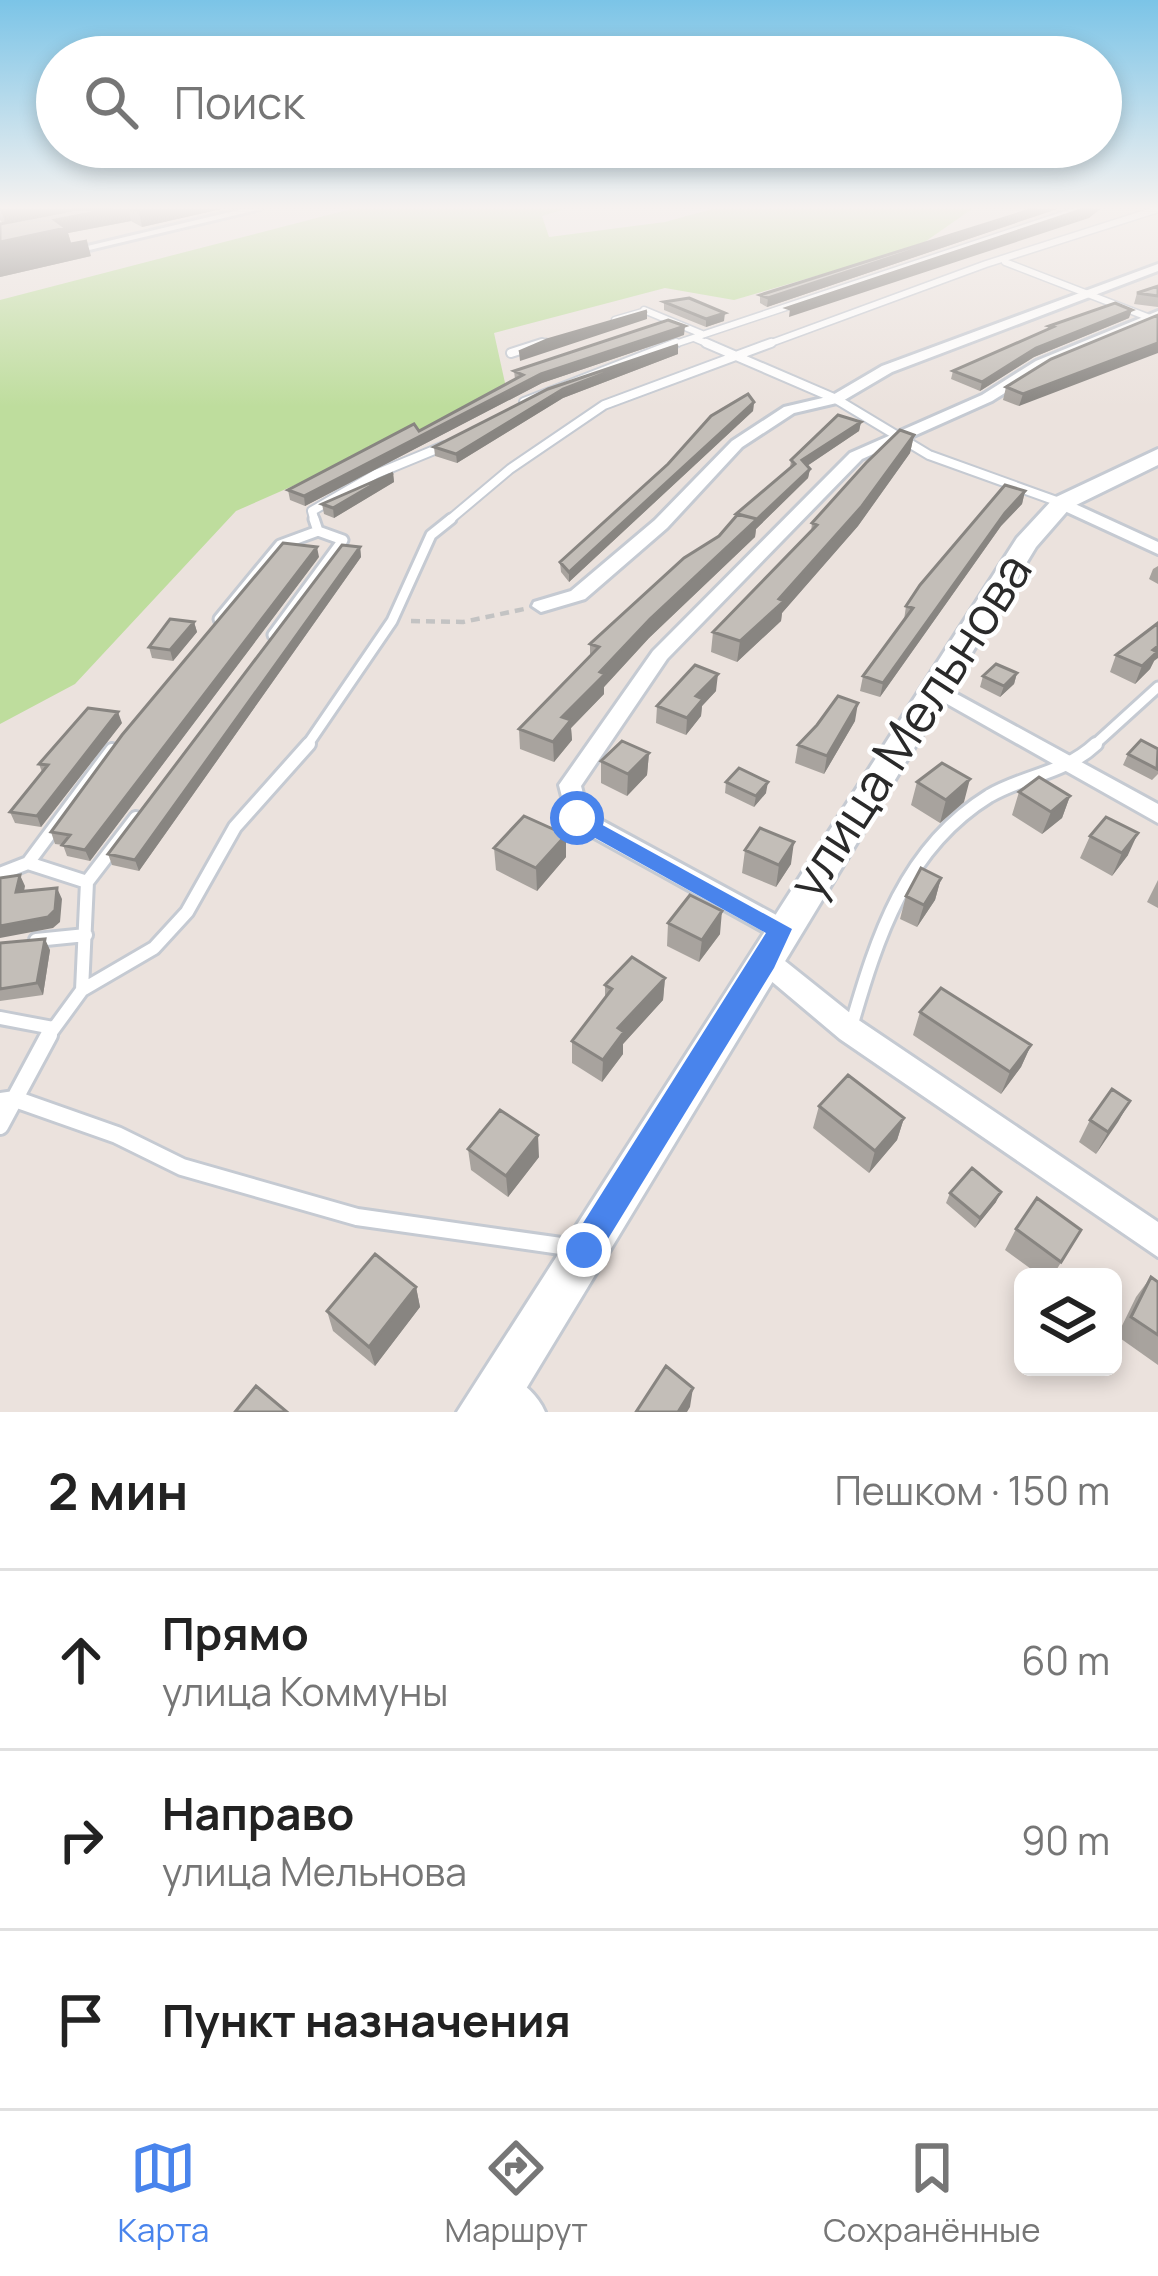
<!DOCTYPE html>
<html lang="ru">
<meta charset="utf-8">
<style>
body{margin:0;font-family:Manrope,sans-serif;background:#f6f6f6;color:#222}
.controls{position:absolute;right:36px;bottom:36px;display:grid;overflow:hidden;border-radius:18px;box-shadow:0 6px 18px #0003}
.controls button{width:108px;height:108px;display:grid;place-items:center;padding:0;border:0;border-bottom:3px solid #e0e0e0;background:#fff;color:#222;font:60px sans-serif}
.stop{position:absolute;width:36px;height:36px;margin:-27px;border:9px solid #4984ec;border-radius:50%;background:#fff}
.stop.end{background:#4984ec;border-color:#fff;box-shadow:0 3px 12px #0008}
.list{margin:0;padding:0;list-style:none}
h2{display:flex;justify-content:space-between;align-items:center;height:156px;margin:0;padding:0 48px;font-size:51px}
h2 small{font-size:39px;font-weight:400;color:#767676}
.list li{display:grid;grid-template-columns:78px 1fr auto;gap:36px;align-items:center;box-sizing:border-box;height:180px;padding:0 48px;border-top:3px solid #e0e0e0}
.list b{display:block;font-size:45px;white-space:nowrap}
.list p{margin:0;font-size:39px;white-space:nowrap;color:#767676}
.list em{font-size:39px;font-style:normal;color:#767676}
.icon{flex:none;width:66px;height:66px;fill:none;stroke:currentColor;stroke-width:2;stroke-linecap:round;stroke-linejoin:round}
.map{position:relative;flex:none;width:1158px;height:1412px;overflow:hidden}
.search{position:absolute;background:#fff;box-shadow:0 6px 18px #0003;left:36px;right:36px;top:36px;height:132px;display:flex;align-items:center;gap:30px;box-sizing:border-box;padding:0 42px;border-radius:66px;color:#767676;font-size:45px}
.sheet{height:696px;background:#fff}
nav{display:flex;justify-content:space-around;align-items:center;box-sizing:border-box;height:168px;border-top:3px solid #e0e0e0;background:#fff;font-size:33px;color:#767676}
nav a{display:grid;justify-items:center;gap:6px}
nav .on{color:#4984ec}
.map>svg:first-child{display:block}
</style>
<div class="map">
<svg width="1158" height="1412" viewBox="0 0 1158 1412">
<rect width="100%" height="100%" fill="#ebe2dd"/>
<path fill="#bedd9d" d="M351,209H565L542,216L549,237L665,222L712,209H972L919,246L734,300L665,288L494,333L507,392L236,511L75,684L0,724V300Z"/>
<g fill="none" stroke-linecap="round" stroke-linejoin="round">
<g stroke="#c5cad2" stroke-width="9">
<path id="service-far4" d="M1005,262L1150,318
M644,310L702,334
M615,320L646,311
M694,338L713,346
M532,346L546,342
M669,346L1080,209
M763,346L986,264L1158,209"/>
</g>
<g stroke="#c5cad2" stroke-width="12">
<path id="service-far3" d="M706,343L836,399L929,455L1062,503
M511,353L542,343
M524,402L676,343
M315,522L312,511L376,474L444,446
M447,522L510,469L604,405L771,343"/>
</g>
<g stroke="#c5cad2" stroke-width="15">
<path id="service-far2" d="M219,619L280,545L318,531L314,519
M273,635L343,540L318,531
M306,747L392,621L431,535L451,519
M1092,747L1158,687"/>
</g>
<g stroke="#c5cad2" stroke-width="18">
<path id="service-far1" d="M0,874L28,863
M87,882L136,818
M36,940L86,935
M82,990L154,948L187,912L235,827L309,744
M0,1018L53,1028
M851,1027C877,937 905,848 989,796C1025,775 1064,774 1096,744
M47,1038L82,990L87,882L28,863L112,750"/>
</g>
<g stroke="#c5cad2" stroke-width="22">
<path id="service" d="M0,1101L15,1099L117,1135L182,1167L357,1217L575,1248
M0,1126L49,1035"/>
</g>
<g stroke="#c5cad2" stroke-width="6">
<path id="minor" d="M243,209H261L64,256L58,253Z
M1158,264V271L892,372L841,402L794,413L742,447L667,528L585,599L541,612L532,606L534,602L571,591L655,520L732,441L784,407L831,396L882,366Z
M1158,311V320L1046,367L992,401L862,459L667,659L581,786L588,813L789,922L793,929L789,936L780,939L771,936L569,824L559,785L653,651L850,453L982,395L1036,361Z
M1062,498L1158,542V554L1056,507L1054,503Z
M933,681L1158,804V823L926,692L923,687L926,682Z
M766,950L775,953L860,1021L1158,1222V1257L840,1039L757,969L753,961L757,953Z
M499,1370C518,1378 537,1393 545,1412H499L486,1401L481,1388L486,1375Z"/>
</g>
<g stroke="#c5cad2" stroke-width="6">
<path id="secondary" d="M1158,449V465L1070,508L1036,547L512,1412H457L1017,538L1054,498Z"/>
</g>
<path stroke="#c3c3c3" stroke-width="4.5" stroke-dasharray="9 6" stroke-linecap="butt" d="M411,621L463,622L524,609"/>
<use href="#service-far4" stroke="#fff" stroke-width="6"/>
<use href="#service-far3" stroke="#fff" stroke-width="8"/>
<use href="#service-far2" stroke="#fff" stroke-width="9"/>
<use href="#service-far1" stroke="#fff" stroke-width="12"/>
<use href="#service" stroke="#fff" stroke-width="16"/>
<use href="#minor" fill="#fff" fill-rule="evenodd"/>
<use href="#secondary" fill="#fff" fill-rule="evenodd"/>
</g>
<path fill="#a8a39e" d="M0,209H221L142,227L131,221L68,233L71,243L38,250L91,256L0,277V224L3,223L0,220Z
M1033,209H1057L767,307L760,303V295Z
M1158,286V307L1134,304L1137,293Z
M664,302L724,321L706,327L664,310Z
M1158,315L1019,406L1003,400L1006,387Z
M1129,318L1034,357L980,391L951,379L953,371L1048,330L1049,326Z
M684,335L542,383L305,506L290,500L288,490L419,431L515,379L514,371Z
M678,345V354L563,398L457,463L435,456L434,447Z
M754,402L753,411L569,582L561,572L560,562Z
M861,422L859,431L807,466L810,469L808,478L756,529L755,537L649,638L604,687V694L571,728L572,740L554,762L520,749L519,729L590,656V644L719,536L790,468L791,460Z
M914,435L910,453L858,526L782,613L781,621L737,662L711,652L713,632L811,532L812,523Z
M393,473L394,482L334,518L324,514L322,504Z
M1025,491L1022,504L1001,526L880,697L860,691L863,676L904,620L906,606Z
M360,547L361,557L139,871L112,865L108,854Z
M319,557L90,861L67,856L63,845L55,844L51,832Z
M1158,566V584L1149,579L1153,569Z
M194,622L197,632L173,661L152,658L149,647Z
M1116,655L1154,661L1150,669L1135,684L1110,672Z
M1017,673L1014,684L1000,697L980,687L983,676Z
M716,691L702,706L701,716L686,735L656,723L657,706Z
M855,721L824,774L795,763L798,745Z
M122,723L41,827L15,823L10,812L42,772L39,764Z
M1158,749V774L1152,780L1123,765L1128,754Z
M649,753L647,775L627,796L601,783V761Z
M726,782L766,793L754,807L725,793Z
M917,782L964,802L940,823L911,805Z
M1019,792L1070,796L1062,818L1042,834L1012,815Z
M566,835V857L537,891L496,870L494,848Z
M1090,836L1128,855L1112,876L1080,858Z
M745,850L791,864L776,887L742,873Z
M941,878L935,900L917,927L900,919L906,896Z
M1158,880V908L1147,902Z
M668,923L720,934L699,962L667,946Z
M0,943L50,950L43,995L0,1001Z
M665,978L663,1000L623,1044V1054L602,1082L572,1063V1041L605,999V985Z
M920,1012L1031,1045L1021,1067L1001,1094L913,1035Z
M1130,1101L1096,1154L1079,1142L1090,1120Z
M819,1106L904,1118L897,1140L869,1173L813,1128Z
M468,1149L539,1157L508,1197L471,1170Z
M950,1193L996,1202L975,1228L946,1203Z
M1016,1229L1081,1230L1052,1277H1042L1005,1250Z
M1151,1277L1158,1282V1365L1117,1336L1136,1297Z
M416,1287L420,1307L375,1366L333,1331L327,1311Z"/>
<path fill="#888581" d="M18,209H104L6,226L2,212Z
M113,209H128L131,221L68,233L71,243L0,258V242L55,220Z
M153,209H221L142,227L139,212Z
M1037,209H1057L767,307L768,298Z
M1093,209H1100L1089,218L789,317L790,309Z
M87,241L91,256L0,277V260Z
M1132,310L1129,318L1034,357L980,391L982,382L1036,348Z
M647,311V319L520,361L519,352Z
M725,313L724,321L706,327V319Z
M685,326L684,335L542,383L305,506L304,496L541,374Z
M1158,343V353L1019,406L1023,394Z
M678,345V354L563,398L457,463L456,454L563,389Z
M754,402L753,411L569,582V572Z
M861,422L859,431L801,470L802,460Z
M914,435L910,453L858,526L782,613L781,621L737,662L740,641L779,599Z
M810,469L808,478L756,529L755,537L649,638L604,687V694L571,728L572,740L554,762L553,742L562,717L600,672L650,619Z
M393,473L394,482L334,518L333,508Z
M1025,491L1022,504L1001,526L880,697L883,683L1005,513Z
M317,547L319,557L90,861L85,850Z
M360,547L361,557L139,871L135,860Z
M194,622L197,632L173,661L170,650Z
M1158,646V658L1154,661L1150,669L1135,684L1142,666L1153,650Z
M1017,673L1014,684L1000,697L1004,686Z
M718,674L716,691L702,706L701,716L686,735L687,718L696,696Z
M858,703L855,721L824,774L827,756Z
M118,712L122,723L41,827L37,816Z
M649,753L647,775L627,796L628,774Z
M970,779L964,802L940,823L946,800Z
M768,782L766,793L754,807L756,796Z
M1070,796L1062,818L1042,834L1051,812Z
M1138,833L1128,855L1112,876L1122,853Z
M566,835V857L537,891L536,868Z
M794,842L791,864L776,887L779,865Z
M20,875L25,886L22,903L16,892Z
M941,878L935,900L917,927L924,905Z
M57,888L62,899L60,922L53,928L0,938V926Z
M722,911L720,934L699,962L702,940Z
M45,939L50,950L43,995L37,983Z
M665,978L663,1000L623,1044V1054L602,1082L603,1060L618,1028Z
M1031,1045L1021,1067L1001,1094L1010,1072Z
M1130,1101L1118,1122L1096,1154L1108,1132Z
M904,1118L897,1140L869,1173L875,1151Z
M538,1135L539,1157L508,1197L506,1176Z
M1001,1192L996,1202L975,1228L980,1218Z
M416,1287L420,1307L375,1366L369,1347Z
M693,1388L690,1407L687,1412H678Z"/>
<path fill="#c3beb8" stroke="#888581" stroke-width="3" d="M77,209H113L55,220L66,228L0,242V224Z
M1033,209H1037L768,298L760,295Z
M1084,209H1093L790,309L787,308Z
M87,241L0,260V257Z
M1158,286V296L1137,293Z
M689,298L725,313L706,319L664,302Z
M1115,303L1132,310L1036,348L982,382L953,371L1053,327L1049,326Z
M647,311L595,327L519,352L547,340Z
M1158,315V343L1023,394L1006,387L1051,359Z
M668,320L685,326L541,374L304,496L288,490L414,424L419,431L523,375L514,371Z
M678,345L563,389L456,454L434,447L548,389Z
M748,394L754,402L569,572L560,562L668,464L711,416Z
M838,415L861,422L802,460L810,469L757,519L736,514L795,464L791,460Z
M900,430L914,435L862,506L779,599L784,601L740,641L713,632L817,525L812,523L866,463Z
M393,473L333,508L322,504Z
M1005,485L1025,491L1005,513L883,683L863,676L913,608L906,606L920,585Z
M738,514L757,519L650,619L600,672L605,674L562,717L571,720L553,742L519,729L599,647L590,644L684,558L719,536Z
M283,543L317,547L85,850L62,845L70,835L51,832L122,735Z
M342,545L360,547L135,860L108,854Z
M170,619L194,622L170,650L149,647Z
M1158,623V646L1153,650L1157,652L1142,666L1116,655Z
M996,664L1017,673L1004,686L983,676Z
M695,665L718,674L696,696L703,699L687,718L657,706Z
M838,696L858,703L827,756L798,745L817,725Z
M88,708L118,712L37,816L10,812L48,765L39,764Z
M1141,740L1158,749L1157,769L1128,754Z
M622,741L649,753L628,774L601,761Z
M942,763L970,779L946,800L917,782Z
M739,768L768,782L756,796L726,782Z
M1039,777L1070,796L1051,812L1019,792Z
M524,816L566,835L536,868L494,848Z
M1106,817L1138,833L1122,853L1090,836Z
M760,828L794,842L779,865L745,850Z
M921,868L941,878L924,905L906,896Z
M20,875L16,892L57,888L55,910L48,917L0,926V878Z
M690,895L722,911L702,940L668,923Z
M45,939L37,983L0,989V943Z
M632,957L665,978L618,1028L624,1032L603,1060L572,1041L612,989L605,985Z
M941,988L1031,1045L1010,1072L920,1012Z
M848,1075L904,1118L875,1151L819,1106Z
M1112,1089L1130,1101L1108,1132L1090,1120Z
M500,1110L538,1135L506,1176L468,1149Z
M972,1168L1001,1192L980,1218L950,1193Z
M1037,1198L1081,1230L1061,1262L1016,1229Z
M375,1254L416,1287L369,1347L327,1311Z
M1151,1277L1158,1282V1335L1131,1317Z
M666,1366L693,1388L678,1412H636Z
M256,1386L287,1412H235Z"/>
<linearGradient id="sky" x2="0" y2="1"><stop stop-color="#7bc4e7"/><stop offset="0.51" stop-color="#f6f2f0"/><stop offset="1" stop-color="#f6f2f0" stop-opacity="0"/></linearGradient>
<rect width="1158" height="407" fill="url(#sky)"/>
<path fill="#4984ec" d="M577,811L792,929L774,968L595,1260L584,1265L573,1260L569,1250L573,1239L766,933L570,824V813Z"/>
<g text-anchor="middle" stroke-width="9" stroke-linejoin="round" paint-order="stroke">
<g font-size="51" fill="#2a2a2a" stroke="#fff">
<text transform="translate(910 726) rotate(-57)" y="18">улица Мельнова</text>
</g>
</g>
</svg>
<div class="controls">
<button><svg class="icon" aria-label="layers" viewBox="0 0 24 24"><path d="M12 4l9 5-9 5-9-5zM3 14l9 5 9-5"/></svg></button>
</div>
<div class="stop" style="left:577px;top:818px"></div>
<div class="stop end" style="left:584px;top:1250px"></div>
<div class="search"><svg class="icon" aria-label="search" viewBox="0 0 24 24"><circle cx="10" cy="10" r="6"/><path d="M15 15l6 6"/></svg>Поиск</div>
</div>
<section class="sheet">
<h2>2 мин<small>Пешком · 150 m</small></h2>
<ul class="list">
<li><svg class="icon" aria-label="ahead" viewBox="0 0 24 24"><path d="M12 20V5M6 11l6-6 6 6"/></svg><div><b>Прямо</b><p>улица Коммуны</p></div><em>60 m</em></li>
<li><svg class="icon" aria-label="right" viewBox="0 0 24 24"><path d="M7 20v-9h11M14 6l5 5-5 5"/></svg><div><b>Направо</b><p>улица Мельнова</p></div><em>90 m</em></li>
<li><svg class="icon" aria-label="arrive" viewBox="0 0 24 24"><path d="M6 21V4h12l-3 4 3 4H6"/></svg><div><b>Пункт назначения</b></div></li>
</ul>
</section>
<nav>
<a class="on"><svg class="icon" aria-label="map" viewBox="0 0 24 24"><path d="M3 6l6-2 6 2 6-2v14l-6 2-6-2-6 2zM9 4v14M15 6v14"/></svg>Карта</a>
<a><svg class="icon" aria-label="directions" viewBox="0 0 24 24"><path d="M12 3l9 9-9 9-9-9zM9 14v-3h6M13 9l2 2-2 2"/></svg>Маршрут</a>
<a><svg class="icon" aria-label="saved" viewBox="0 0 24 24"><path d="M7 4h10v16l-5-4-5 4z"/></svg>Сохранённые</a>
</nav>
